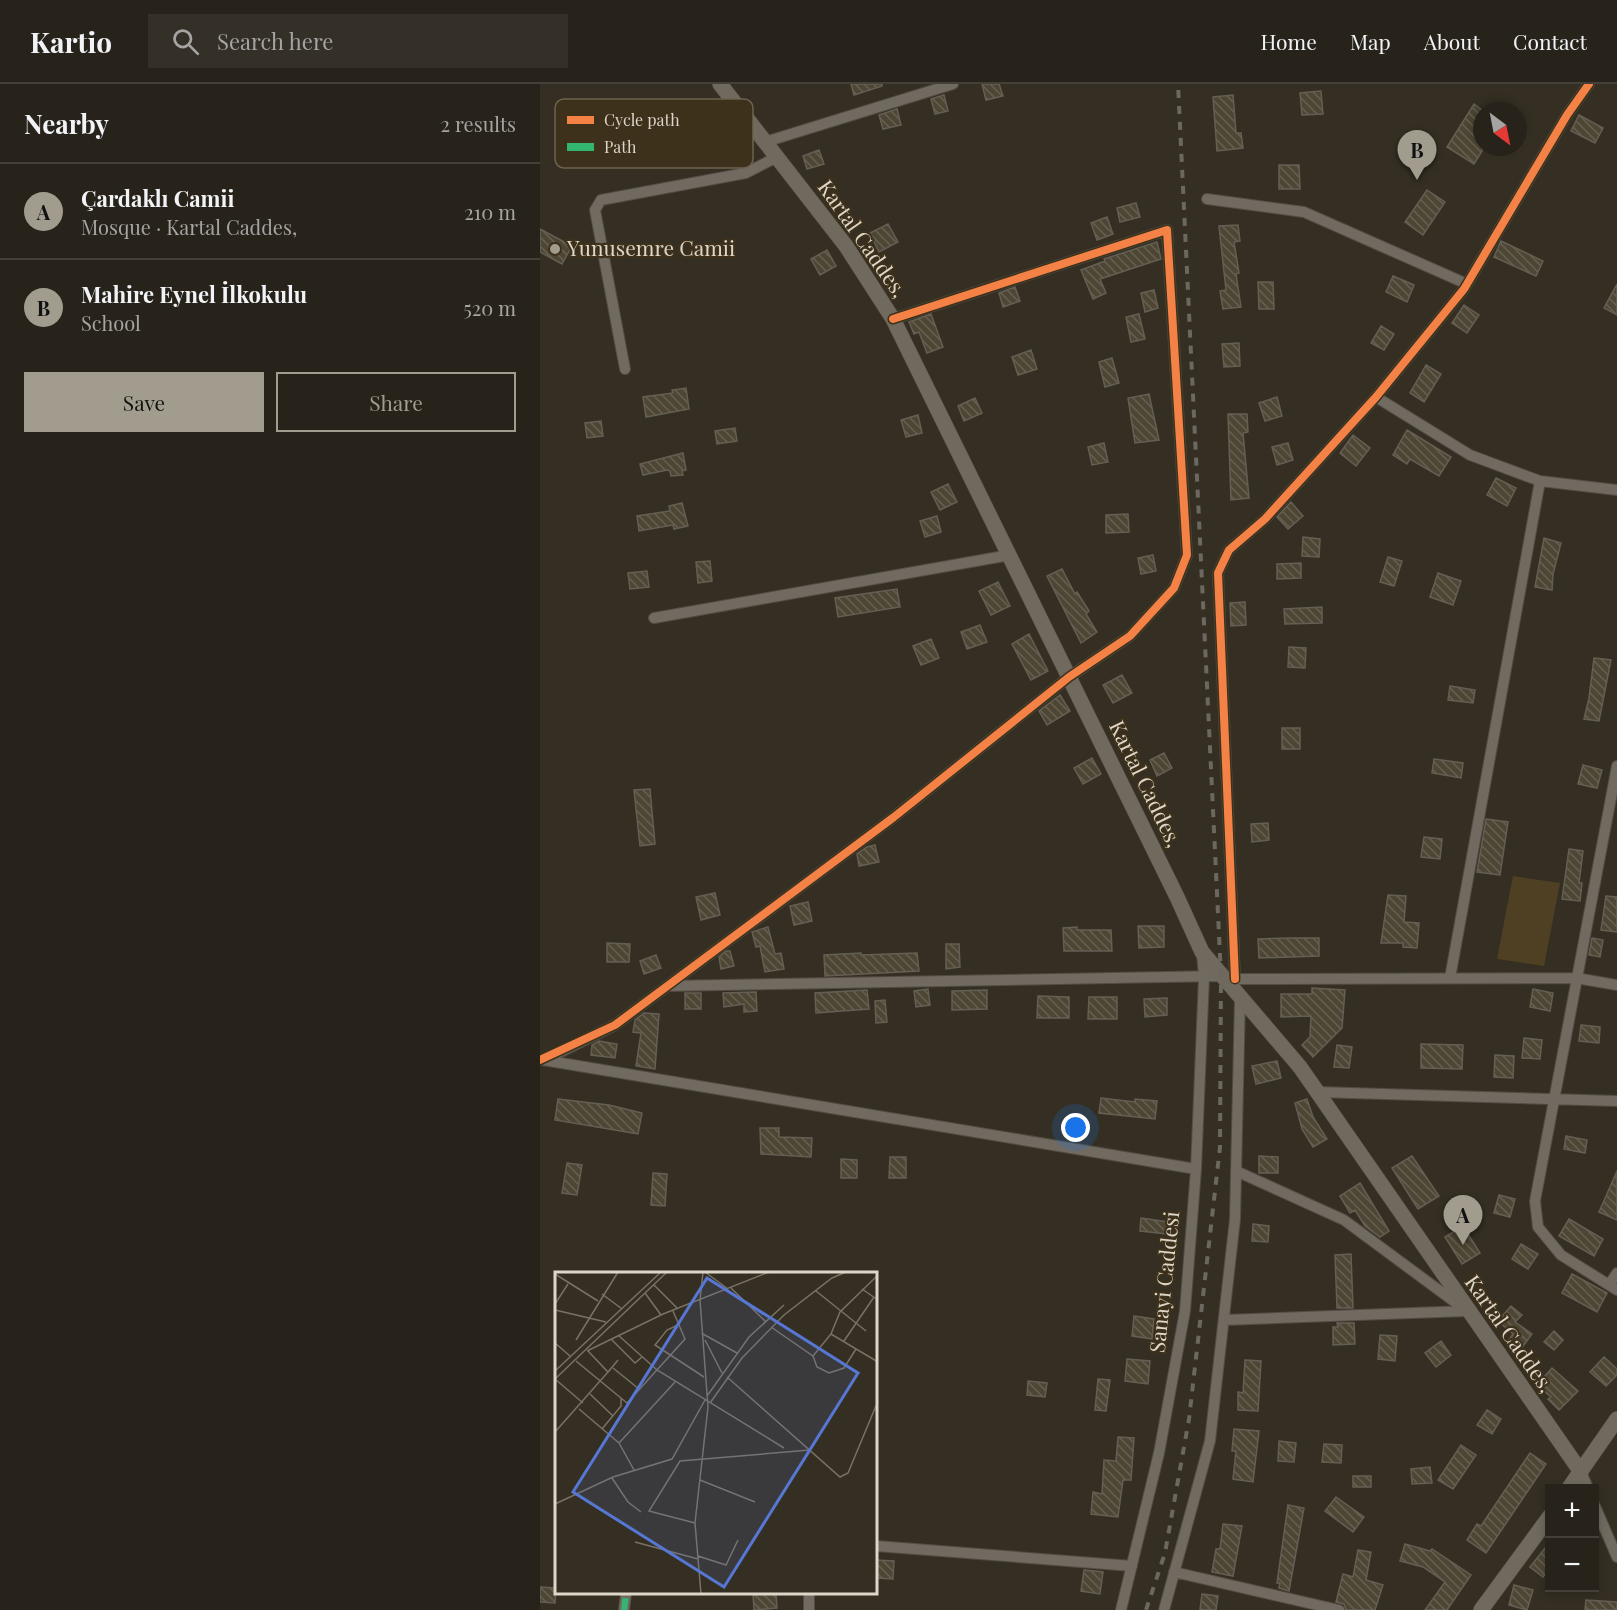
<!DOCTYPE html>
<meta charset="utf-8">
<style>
body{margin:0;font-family:"Playfair Display",serif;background:#342f27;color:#f1f3f6}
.controls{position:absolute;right:18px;bottom:18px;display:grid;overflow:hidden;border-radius:0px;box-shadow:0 3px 9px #0003}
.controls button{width:54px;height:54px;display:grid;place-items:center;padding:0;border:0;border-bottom:2px solid #444039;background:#28231a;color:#f1f3f6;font:30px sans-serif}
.compass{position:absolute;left:933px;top:18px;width:54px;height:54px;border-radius:50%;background:#28231a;box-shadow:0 3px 9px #0003;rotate:148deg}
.you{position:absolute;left:536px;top:1044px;width:21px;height:21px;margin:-15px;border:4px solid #fff;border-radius:50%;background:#1a73e8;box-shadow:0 0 0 9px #1a73e833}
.badge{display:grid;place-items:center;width:39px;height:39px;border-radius:50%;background:#a29c8f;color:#111;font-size:20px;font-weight:700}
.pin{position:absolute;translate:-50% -50px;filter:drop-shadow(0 2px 3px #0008)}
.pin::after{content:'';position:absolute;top:32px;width:21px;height:18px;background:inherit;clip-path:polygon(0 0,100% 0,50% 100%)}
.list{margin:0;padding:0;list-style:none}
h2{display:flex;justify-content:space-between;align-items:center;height:78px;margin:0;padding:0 24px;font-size:26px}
h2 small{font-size:20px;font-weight:400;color:#a5a4a2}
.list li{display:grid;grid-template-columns:39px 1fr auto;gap:18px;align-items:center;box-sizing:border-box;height:96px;padding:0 24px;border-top:2px solid #444039}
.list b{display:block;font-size:22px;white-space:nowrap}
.list p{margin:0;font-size:20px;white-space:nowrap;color:#a5a4a2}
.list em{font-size:20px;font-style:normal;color:#a5a4a2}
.actions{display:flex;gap:12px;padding:18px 24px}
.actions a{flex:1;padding:14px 0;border:2px solid #a29c8f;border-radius:0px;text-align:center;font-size:21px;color:#a29c8f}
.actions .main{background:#a29c8f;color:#111}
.icon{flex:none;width:33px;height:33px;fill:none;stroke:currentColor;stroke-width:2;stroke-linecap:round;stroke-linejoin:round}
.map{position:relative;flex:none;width:1077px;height:1526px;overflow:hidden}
header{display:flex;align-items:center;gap:36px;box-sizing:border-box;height:84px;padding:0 30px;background:#28231a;border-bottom:2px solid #444039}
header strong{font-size:28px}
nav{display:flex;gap:33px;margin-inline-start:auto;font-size:21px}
.search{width:420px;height:54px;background:#342f27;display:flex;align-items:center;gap:15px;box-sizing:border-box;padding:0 21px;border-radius:0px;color:#a5a4a2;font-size:22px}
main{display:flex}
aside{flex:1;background:#28231a}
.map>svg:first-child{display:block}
</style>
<header>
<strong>Kartio</strong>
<div class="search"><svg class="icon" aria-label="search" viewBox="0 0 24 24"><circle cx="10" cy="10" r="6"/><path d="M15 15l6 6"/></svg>Search here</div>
<nav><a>Home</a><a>Map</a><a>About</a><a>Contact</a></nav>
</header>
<main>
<aside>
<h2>Nearby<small>2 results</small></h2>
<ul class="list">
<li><span class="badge">A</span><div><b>Çardaklı Camii</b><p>Mosque · Kartal Caddes,</p></div><em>210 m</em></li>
<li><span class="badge">B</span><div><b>Mahire Eynel İlkokulu</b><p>School</p></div><em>520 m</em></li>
</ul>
<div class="actions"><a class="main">Save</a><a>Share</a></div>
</aside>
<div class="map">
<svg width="1077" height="1526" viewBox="0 0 1077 1526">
<defs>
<pattern id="building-back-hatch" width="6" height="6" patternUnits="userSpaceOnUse" patternTransform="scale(1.5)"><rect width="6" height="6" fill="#4e4634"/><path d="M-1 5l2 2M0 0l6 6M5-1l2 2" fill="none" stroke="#676050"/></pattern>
</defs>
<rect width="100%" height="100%" fill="#352f23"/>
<path fill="#4f4023" d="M973,792L1020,799L1004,882L957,875Z"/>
<path fill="url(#building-back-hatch)" stroke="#645f55" stroke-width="1.5" d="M311,0H342V2L314,11Z
M442,0H459L463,12L446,16Z
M781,7L783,30L762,31L760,9Z
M404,11L408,27L395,30L391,15Z
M693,11L696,49H701L703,64L677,67L673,13Z
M934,20L942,26V67L934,80L907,63Z
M357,25L361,41L343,45L339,31Z
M1039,31L1063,44L1055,59L1031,47Z
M279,66L284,80L267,85L263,72Z
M739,81H759L760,105H739Z
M887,106L905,118L883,151L865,138Z
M596,119L600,133L580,138L577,124Z
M567,133L573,150L557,156L551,139Z
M348,140L358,158L339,168L330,149Z
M698,141L700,157L694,158L699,189L696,190L701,223L683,225L680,207L686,206L679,142Z
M0,145L32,162L22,180L0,168Z
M961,157L1003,177L996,192L954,173Z
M617,158L621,175L560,195L566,209L553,215L541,186L565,177L564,175Z
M287,166L296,182L280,191L271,175Z
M853,192L874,201L867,218L846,208Z
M718,198H733L734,225H719Z
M1077,200V231L1064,224Z
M475,203L480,217L463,223L459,209Z
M614,206L618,224L605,228L601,209Z
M924,221L939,231L927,249L912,239Z
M391,230L403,263L387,269L379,248L374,250L369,238Z
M599,230L605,255L591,258L586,233Z
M841,242L854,250L844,266L831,259Z
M699,259L700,282L684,283L682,260Z
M491,266L497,285L478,291L472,273Z
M572,274L579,299L565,303L559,278Z
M886,281L901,290L884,318L870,309Z
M146,304L149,325L106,333L103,313L133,309L132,306Z
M609,310L619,356L595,359L588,314Z
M737,313L742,332L725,337L719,319Z
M435,314L442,329L424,337L418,322Z
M688,330H707L708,348L703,349L709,414L691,416Z
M378,331L382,349L366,353L361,336Z
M61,337L63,352L47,354L45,339Z
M195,344L197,357L177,360L175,347Z
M867,346L911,373L899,392L870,375L867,380L853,371Z
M813,351L830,364L816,382L800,369Z
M564,359L568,378L552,381L548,363Z
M748,359L753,376L737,381L732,363Z
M143,369L146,386L142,387L143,391L131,392L130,387L127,386L103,391L100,380Z
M956,394L976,404L967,422L947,411Z
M408,400L417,418L400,426L391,408Z
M751,418L763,432L748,445L737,433Z
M142,419L148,442L134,445L133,441L99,447L97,432L130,427L129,422Z
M588,430L589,448L566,449V431Z
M397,432L401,448L385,453L380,437Z
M763,453L780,455L779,473L762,472Z
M1004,454L1021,459L1013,490L1012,506L995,503Z
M613,471L616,487L601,490L598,474Z
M848,473L862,477L854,502L840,498Z
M170,477L172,497L158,499L156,478Z
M761,479V494L737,495V480Z
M522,485L535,510L537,508L549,527L546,530L557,548L541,559L507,492Z
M107,487L109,503L90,505L88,489Z
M898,489L921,497L913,521L890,513Z
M458,498L470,522L451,531L439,507Z
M357,505L360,523L298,533L295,514Z
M705,518L706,541L691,542L690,519Z
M782,523V539L745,540L744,525Z
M440,541L447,558L427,565L421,548Z
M489,550L508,587L491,596L472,560Z
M391,555L399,574L381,581L373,562Z
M749,563L766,564L765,584L748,583Z
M1054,574L1071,576L1059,637L1044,635L1049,614Z
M582,591L592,609L573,619L563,601Z
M910,602L935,606L933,619L908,616Z
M520,611L530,627L507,641L499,627Z
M742,644H760V665H742Z
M624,669L632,684L617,692L610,676Z
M552,674L561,690L543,700L534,684Z
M894,675L923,679L921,694L892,689Z
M1043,681L1062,686L1057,704L1038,700Z
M110,705L115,760L100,762L94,706Z
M946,735L968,738L960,791L937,788Z
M728,739L729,756L712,758L711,740Z
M884,753L902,755L900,775L881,773Z
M335,761L339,778L319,782L317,770L327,763Z
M1029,765L1043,767L1039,799H1042L1040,817L1022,815Z
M175,809L180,831L161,836L156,813Z
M848,811L866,812L864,838L879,839L877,864L863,863V859H841Z
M1066,812L1077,813V848L1061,846Z
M268,818L272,837L254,841L250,822Z
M598,842H624V863L599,864Z
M228,843L235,870L241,869L244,885L225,888L220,862L216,863L212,848Z
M537,843V846H571L572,867H524L523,844Z
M749,854H779V872L719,874L718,855Z
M1052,854L1063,856L1060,873L1049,871Z
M67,859L90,860L89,878H67Z
M406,860H419L420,883L406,885Z
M186,867H190L194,882L181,885L179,873Z
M321,869V871L377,869L379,887L285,892L284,871Z
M116,871L121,884L104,890L100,877Z
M772,904L805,906L802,944L773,973L762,961L770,953L771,932L741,933V910H772Z
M388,905L390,921L376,923L374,907Z
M993,905L1013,909L1010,927L990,923Z
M327,906L329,925L276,929L275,909Z
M447,906V925L412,926V907Z
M216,908L217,927L204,928V920L184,923L183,909Z
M145,909H161V925H145Z
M498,912L529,913V934H497Z
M549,913H577V935H548Z
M627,914V931L605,933L604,915Z
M345,916L347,938L336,939L335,917Z
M104,929L119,930L115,985L96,982L101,949L93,948L95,936Z
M1041,941L1060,943L1059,959L1039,957Z
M984,954L1002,956L1000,975L982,974Z
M59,957L77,960L75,974L51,971L52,961Z
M881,960L923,961L922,985L881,984Z
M797,961L812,963L809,984L794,983Z
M955,971L974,972L973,994L954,993Z
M737,977L741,994L716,1000L712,982Z
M561,1014L595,1018V1015L617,1017L615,1035L559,1029Z
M18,1015L69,1021L102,1029L98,1050L15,1036Z
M767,1015L773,1033L787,1055L773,1063L762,1045L755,1019Z
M220,1044H239V1053L272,1054L271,1073L221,1070Z
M1026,1052L1047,1056L1045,1069L1024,1065Z
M719,1072L738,1073V1089H719Z
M872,1072L899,1112L878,1125L852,1084Z
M350,1073H366V1094H349Z
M301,1075L317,1076V1094H301Z
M27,1079L42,1081L37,1111L22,1109Z
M1077,1087V1136L1059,1128Z
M113,1089L127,1090L125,1122L111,1121Z
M820,1099L849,1147L840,1153L825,1142L815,1126L810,1129L800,1112Z
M959,1111L975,1115L970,1133L954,1129Z
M601,1134L628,1138L627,1150L600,1147Z
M1029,1135L1063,1155L1054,1172L1019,1152Z
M713,1140L729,1142L728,1158L712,1157Z
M923,1142L940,1169L922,1180L905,1153Z
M981,1160L998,1170L988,1185L972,1175Z
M811,1170L813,1224H797L795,1171Z
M1032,1190L1067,1209L1057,1228L1022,1209Z
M971,1222L982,1231L975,1238L992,1250L980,1266L968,1257L973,1250L958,1237Z
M594,1232L614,1235L612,1255L592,1252Z
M797,1239H814L815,1260L793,1261V1243H798Z
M1014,1247L1023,1256L1014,1266L1004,1258Z
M840,1251L857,1252L855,1277L838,1275Z
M901,1257L911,1271L896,1283L885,1269Z
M1064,1273L1077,1285V1291L1066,1302L1050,1288Z
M587,1275L610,1277L608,1300L585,1297Z
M705,1276L721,1277L718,1327L698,1326V1308L703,1309Z
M1012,1284L1038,1307L1019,1326L1008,1315L1011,1313L997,1301Z
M558,1295L570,1296L566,1327L555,1326Z
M488,1297L507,1299L505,1313L487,1311Z
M947,1326L961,1335L952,1350L937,1341Z
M694,1345L719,1347L713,1398L693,1395L696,1367H692Z
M578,1353L594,1354L591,1396H583L578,1433L551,1430L553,1408L562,1410L564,1376L576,1377Z
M739,1357L756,1359L754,1378L738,1377Z
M784,1360L802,1361L801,1379L782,1378Z
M921,1361L936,1371L913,1405L898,1396Z
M990,1369L1006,1380L946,1469L927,1456L937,1440L941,1442Z
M890,1383L892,1399L872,1400L871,1385Z
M813,1392H831V1403H813Z
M796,1413L824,1433L813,1448L785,1427Z
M748,1421L764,1424L749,1507L739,1504L740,1499H737Z
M683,1440L702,1442L693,1492L672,1488L676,1465H680Z
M1010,1458V1484L1003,1493L990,1483Z
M865,1460L890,1467L892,1465L931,1491L907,1526H885L905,1498L883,1483L860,1477Z
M818,1466L831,1468L826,1496L843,1501L835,1526H806L804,1520L796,1518L803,1490L813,1493Z
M336,1476L354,1477L353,1495L336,1494Z
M544,1486L563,1488L560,1510L541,1507Z
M974,1501L993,1506L987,1526L969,1521Z
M0,1503L16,1504L15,1519L0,1518Z
M213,1509H236L237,1524L214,1526Z
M662,1510L678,1512L676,1526H660Z
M1046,1516L1077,1518V1526H1045Z"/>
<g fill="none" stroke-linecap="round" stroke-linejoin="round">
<g stroke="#524c42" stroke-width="12">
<path id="street" d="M225,58L413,0
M667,115L764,128L927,200
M85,285L55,126L61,116L206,89L237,73
M836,313L930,371L1000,397L1077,406
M114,534L470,471
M1077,682L995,1117L998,1143L1021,1171L1077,1206
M910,894L1000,397
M695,895L678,489L689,466L725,435L836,313L924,205L1027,31L1049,0
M127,902L681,892L695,895L1036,894L1077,901
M3,976L656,1085
M4,976L75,941L354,733L529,593L590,552L634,504L647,471L627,146L353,235
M777,1008L1077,1017
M1069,1201L1077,1189
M684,1236L927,1227L804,1136L696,1087
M1041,1388L1048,1404
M1054,1420L1077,1473
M336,1462L592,1482
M634,1488L799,1526
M269,1510V1526
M84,1526L86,1510
M581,1526L619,1369L645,1227L656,1085L664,893L662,869
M624,1526L670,1357L695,1135L700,914"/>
</g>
<g stroke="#524c42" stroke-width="16">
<path id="secondary" d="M180,0L306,162L353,235L637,813L662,868L760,983L1041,1388
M1029,1404L1077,1335
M941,1526L1010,1432"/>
</g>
<use href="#street" stroke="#706a61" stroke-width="10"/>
<use href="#secondary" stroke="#706a5e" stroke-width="15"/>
<path stroke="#6c685f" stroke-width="4" stroke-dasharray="8 8" stroke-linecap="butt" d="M606,1526L625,1469L649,1335L680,1063L681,892L638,0"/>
<path stroke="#33b770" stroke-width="6" stroke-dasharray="12 6" stroke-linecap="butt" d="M84,1526L86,1510"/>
<g stroke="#3d311b" stroke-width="11">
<path id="cycleway" d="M695,895L678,489L689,466L725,435L836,313L924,205L1027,31L1049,0
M0,976L75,941L354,733L529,593L590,552L634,504L647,471L627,146L353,235"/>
</g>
<use href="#cycleway" stroke="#f48246" stroke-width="8"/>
</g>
<circle fill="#a29c8f" stroke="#3d311b" stroke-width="2" cx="15" cy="165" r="6"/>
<g text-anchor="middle" stroke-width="4.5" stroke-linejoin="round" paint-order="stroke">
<g font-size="21" fill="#ddd6c9" stroke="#3d311b">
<text transform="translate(322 155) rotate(55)" y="7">Kartal Caddes,</text>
<text transform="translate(605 700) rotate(64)" y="7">Kartal Caddes,</text>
<text transform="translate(625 1198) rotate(-84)" y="7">Sanayi Caddesi</text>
<text transform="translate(969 1250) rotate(55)" y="7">Kartal Caddes,</text>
</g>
<g font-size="21" fill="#ddd6c9" stroke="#3d311b" text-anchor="start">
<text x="27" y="172">Yunusemre Camii</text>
</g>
</g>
<g transform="translate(15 1188)">
<rect width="322" height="322" fill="#352f23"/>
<path fill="none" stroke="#787265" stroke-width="1.5" d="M150,0L173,17M0,2L43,29M99,13L123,37M176,16L211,50M307,17L323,28M261,19L311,59M90,21L106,43M47,22L67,37M145,28L148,0M145,28L153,135L140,251L146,322M0,32L13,12M0,38L51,50M125,52L112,58L100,73L149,105M216,55L258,84L276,62L323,90M148,62L182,81M276,62L285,40L323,3M63,63L102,98L229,176M56,67L80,91L87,85M21,68L63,0M150,68L167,101M289,69L319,25M0,71L15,84M32,79L108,42L214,0M33,79L53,100L63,88M258,84L262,95L274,101L289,96L301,77M21,89L72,131L130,67L118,39M58,96L84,117M0,99L106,0M172,105L285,205L293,201L323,129M0,107L28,131M0,107L112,0M35,122L58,144M152,124L194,65L229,33M155,131L187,86L229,43L277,6L291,0M24,137L64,171L79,198M47,157L66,134V127M0,160L53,100M64,171L120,110M57,206L73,230L86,240M145,208L200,230M0,232L58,205L117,187L150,128M140,251L94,239L125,189L255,178M80,270L143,287M143,284L171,293L183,268"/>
<path fill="#5777d4" fill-opacity="0.15" stroke="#5777d4" stroke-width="3" d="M152,6L303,101L169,315L18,220Z"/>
<rect width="322" height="322" fill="none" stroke="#ddd6c9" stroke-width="3"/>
</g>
<rect x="15" y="15" width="198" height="69" rx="9" fill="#3d311b" stroke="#6d634f" stroke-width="1.5"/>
<rect x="27" y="32" width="27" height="8" fill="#f48246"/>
<rect x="27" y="59" width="27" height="8" fill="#33b770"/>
<g font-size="16" fill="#ddd6c9">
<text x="64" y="42">Cycle path</text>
<text x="64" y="69">Path</text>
</g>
</svg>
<div class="controls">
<button>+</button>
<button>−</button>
</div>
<svg class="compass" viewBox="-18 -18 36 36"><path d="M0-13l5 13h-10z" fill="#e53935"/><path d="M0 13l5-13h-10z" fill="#a5a4a2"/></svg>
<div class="you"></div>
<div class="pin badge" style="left:923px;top:1161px">A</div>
<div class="pin badge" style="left:877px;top:96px">B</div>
</div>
</main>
